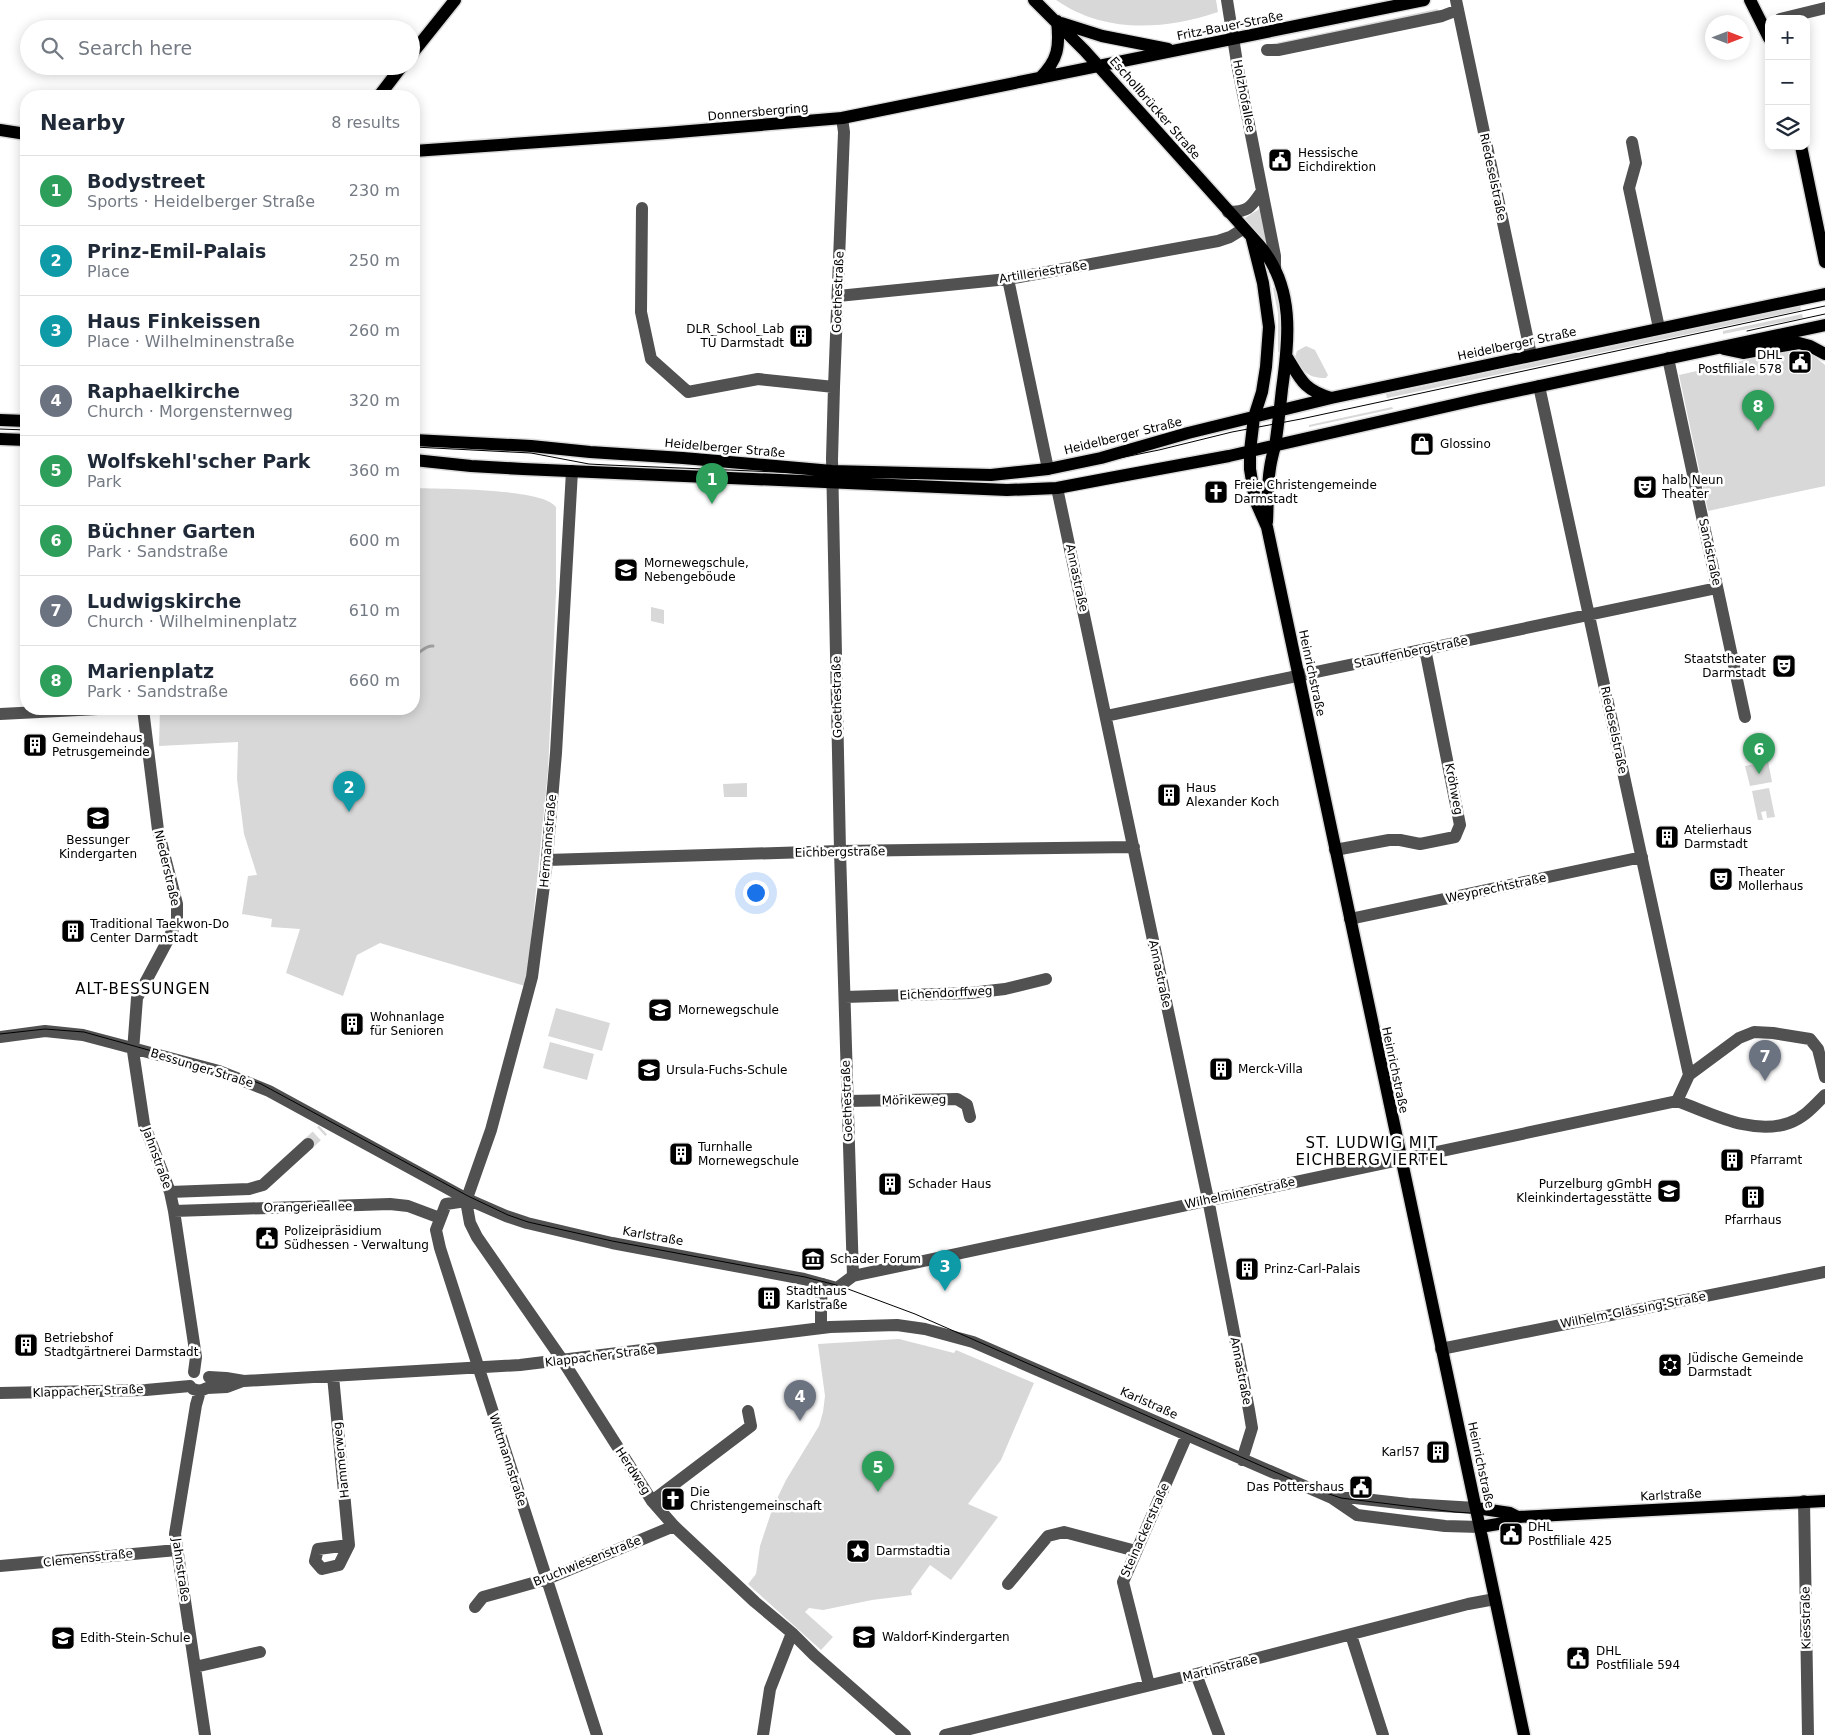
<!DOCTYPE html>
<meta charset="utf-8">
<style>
body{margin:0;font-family:"DejaVu Sans",sans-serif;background:#f2f2f3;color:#1f2937}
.controls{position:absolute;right:15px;top:15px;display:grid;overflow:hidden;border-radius:10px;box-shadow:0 2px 12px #0003}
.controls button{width:45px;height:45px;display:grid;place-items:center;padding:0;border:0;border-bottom:1px solid #e0e1e3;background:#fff;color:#1f2937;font:25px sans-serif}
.compass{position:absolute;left:1705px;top:15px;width:45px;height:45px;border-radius:50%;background:#fff;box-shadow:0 2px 12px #0003;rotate:90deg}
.you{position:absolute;left:755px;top:892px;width:18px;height:18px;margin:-12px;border:4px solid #fff;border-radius:50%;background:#1a73e8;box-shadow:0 0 0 8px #1a73e833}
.badge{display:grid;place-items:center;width:32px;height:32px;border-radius:50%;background:#000;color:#fff;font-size:16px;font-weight:700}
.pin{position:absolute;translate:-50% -41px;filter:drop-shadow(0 1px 2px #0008)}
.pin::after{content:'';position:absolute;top:26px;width:18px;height:15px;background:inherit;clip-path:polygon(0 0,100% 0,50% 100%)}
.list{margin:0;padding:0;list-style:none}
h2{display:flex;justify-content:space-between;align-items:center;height:65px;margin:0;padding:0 20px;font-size:21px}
h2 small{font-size:16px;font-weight:400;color:#747a83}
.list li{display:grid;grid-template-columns:32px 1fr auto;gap:15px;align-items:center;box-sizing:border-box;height:70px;padding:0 20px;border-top:1px solid #e0e1e3}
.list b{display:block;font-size:19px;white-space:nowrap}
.list p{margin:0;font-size:16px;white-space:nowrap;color:#747a83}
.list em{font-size:16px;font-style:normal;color:#747a83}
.icon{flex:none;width:28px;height:28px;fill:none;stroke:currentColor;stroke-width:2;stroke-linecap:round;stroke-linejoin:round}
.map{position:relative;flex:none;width:1825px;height:1735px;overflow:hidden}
.search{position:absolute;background:#fff;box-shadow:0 2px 12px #0003;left:20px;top:20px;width:400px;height:55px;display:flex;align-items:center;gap:12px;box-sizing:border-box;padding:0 18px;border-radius:28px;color:#747a83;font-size:19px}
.panel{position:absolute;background:#fff;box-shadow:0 2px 12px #0003;left:20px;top:90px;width:400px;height:625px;border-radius:20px}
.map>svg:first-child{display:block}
</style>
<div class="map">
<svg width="1825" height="1735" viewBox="0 0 1825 1735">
<rect width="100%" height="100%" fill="#fff"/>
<path fill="#d8d8d8" d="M1056,0H1216L1218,12C1164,30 1105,34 1056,0Z
M1437,9L1440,12L1273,47L1271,44Z
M1261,208L1267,246L1245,218Z
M1276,287L1280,300L1282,352H1278V313L1273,288Z
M1800,306L1801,310L1387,398L1386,394Z
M1802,314L1803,318L1723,334V331Z
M1306,346L1315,350L1328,375L1326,378C1307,378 1304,372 1295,357L1297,351Z
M1790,350L1812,354L1825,365V486L1708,511L1679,375Z
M1392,407L1393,409L1309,427V425Z
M414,488C439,489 544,488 556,507V593L548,771L527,979L525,986L380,943L357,955L343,996L286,973L300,929L271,927L272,919L242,914L248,876L257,875L244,834L237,779L238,742L159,746L160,709H414Z
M651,607L664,610V624L651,621Z
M1768,761L1772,782L1750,786L1745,766Z
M747,783V797H724L723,784Z
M1769,788L1775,817L1767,818L1766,811L1761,812L1763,820H1758L1752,791Z
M556,1008L610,1023L602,1051L548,1036Z
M550,1042L594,1054L587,1080L543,1068Z
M899,1339L954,1353L956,1350L1034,1383L1001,1460L968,1504L998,1517L951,1580L930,1565L911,1591L912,1595L872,1600L823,1610L809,1608L805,1612L833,1637L821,1650L748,1584L756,1574L760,1546L773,1507L786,1480L819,1426L823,1412L825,1396L818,1344Z"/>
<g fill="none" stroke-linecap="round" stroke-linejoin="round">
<path stroke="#9f9f9f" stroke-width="3" d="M414,655C421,653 425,645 433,646"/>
<path stroke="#d9d9d9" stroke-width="12" stroke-dasharray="12 6" stroke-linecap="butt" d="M308,1144L323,1130"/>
<g stroke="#dbdbdb" stroke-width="15">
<path id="major" d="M1034,0L1085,51L1260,246C1295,288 1289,339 1282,389C1280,408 1278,427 1275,446C1273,453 1271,461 1270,468C1267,486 1268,504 1267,522
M1750,0L1769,38
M1061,23L1102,36L1168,49
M411,55L455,0
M1040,78C1058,60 1060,47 1057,21
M379,96L402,66
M0,130L26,134
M1801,146L1825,262
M414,151L666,133L842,118L1424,0
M1252,239L1263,283L1269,327L1266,367L1262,392L1254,417L1250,451V469L1255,500L1267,527L1524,1735
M1724,349L1743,353L1799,343L1810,346L1825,354
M1287,357C1301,380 1303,389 1331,398
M0,420L26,421
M0,439L26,440
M414,440L531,446L590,452L683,458L832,471L991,475L1048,469L1101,458L1188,433L1331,398L1825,294
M414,460L471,466L523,469L961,488L1007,490L1057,488L1110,478L1229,456L1479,399L1825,325
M1476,1508L1510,1513L1518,1517
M1480,1527L1504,1523L1518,1517L1825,1501"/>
</g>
<path stroke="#515151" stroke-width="12" d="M1227,0L1238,69L1275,256V270
M1456,0L1531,355
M1780,19L1825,8
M1267,50H1278L1442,16L1458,10
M842,118L844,132L834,387L832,459L840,851L853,1276
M1632,142L1636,163L1629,188L1659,328
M642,208L641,312L651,359L688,392L758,379L834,387
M1228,212C1249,212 1251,207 1262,191
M1008,279L1048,469
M838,296L1008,279L1218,241L1230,237L1243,229
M1668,358L1745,717
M1539,386L1689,1075
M1057,488L1208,1199L1249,1410L1252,1428L1242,1460
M143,709L158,830L177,904V920L169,938L137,998L133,1051L144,1124L170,1192L174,1211L196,1357L194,1372
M0,714L98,709
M1106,716L1717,588
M1335,850L1389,840H1400L1420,844L1455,837L1460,825L1425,649
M547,860L840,851L1134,847
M1350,919L1642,857
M845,997L970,993L1005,989L1046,979
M0,1037L45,1031L83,1035L219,1071L269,1091L467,1199L506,1216L527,1223L612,1243L804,1279L837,1288L853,1276L862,1274L1677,1101
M847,1101L957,1099L967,1105L970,1117
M1677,1101L1689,1075L1739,1038L1754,1032L1773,1033L1810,1039L1818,1049L1825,1077
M1677,1101C1711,1113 1752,1136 1789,1123C1804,1118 1814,1106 1825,1095
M170,1192L249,1189L263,1185L308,1144
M466,1201L491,1130L532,977L546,870L556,753L572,471
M466,1201L470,1223L477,1237L563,1361L652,1501L674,1526L755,1602L792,1633L814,1655L905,1735
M466,1201L446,1204L436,1230L440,1248L597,1735
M174,1211L390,1204L408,1206L440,1218
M821,1328V1301L823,1284
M1441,1349L1825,1272
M333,1376L349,1545L339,1565L322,1569L315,1561L318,1549L349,1545
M209,1377L226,1378L244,1381L520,1365L830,1327L897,1325L925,1329L973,1342L1332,1498L1357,1515L1445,1526L1480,1527
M193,1389L200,1391L207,1388L227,1387L243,1381
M200,1391L196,1405L175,1534L205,1735
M0,1393L146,1390L190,1386
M1332,1498H1355L1408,1504L1476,1508
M652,1501L751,1426L748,1411
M1804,1501L1808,1735
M0,1566L177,1550
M1008,1584L1048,1536L1064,1532L1136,1551
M475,1607L483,1597L547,1579L674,1526
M1351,1635L1383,1735
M195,1667L260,1652
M1196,1674L1219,1735
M1149,1685L1123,1582L1187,1435
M763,1735L770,1689L792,1633
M945,1735L1196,1674L1468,1604L1495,1599"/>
<use href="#major" stroke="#000" stroke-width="12"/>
<path stroke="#000" stroke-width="1" d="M1747,331L1825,314
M0,429L26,430
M414,447L531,453L589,464L608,465L946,479L1000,478L1045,473L1159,450L1232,432L1301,419L1825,306
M0,1034L45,1029L84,1032L238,1075L261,1084L468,1196L508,1215L528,1222L612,1241L805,1277L840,1286L915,1314L1314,1489L1341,1498L1357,1500L1455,1512L1502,1515L1825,1499"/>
</g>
<defs>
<g id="civic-square" transform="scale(1.25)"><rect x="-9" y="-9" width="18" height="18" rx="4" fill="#000" stroke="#fff"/><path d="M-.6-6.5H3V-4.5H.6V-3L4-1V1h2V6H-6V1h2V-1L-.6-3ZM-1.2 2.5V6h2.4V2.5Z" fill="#fff"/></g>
<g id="building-square" transform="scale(1.25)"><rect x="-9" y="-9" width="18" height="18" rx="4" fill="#000" stroke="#fff"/><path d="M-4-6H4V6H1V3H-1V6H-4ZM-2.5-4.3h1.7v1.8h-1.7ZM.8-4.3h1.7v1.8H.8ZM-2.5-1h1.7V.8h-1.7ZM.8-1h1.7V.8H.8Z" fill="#fff"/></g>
<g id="shop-square" transform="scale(1.25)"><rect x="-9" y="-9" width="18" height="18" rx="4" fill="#000" stroke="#fff"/><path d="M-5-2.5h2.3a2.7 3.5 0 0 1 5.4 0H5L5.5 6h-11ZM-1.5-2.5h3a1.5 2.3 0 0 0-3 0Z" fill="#fff"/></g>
<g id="theatre-square" transform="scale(1.25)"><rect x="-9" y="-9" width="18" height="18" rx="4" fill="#000" stroke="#fff"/><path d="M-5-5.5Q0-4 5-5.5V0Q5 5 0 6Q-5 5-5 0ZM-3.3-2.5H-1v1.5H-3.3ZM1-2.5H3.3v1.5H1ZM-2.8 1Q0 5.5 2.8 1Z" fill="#fff"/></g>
<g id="church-square" transform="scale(1.25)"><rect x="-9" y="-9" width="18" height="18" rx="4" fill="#000" stroke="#fff"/><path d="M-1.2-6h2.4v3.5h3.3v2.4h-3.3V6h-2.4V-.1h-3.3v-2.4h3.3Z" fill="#fff"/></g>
<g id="school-square" transform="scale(1.25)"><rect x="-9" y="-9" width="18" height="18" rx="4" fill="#000" stroke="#fff"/><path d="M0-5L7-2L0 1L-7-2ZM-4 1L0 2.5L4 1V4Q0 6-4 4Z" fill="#fff"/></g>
<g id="museum-square" transform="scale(1.25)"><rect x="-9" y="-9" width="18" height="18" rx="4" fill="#000" stroke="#fff"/><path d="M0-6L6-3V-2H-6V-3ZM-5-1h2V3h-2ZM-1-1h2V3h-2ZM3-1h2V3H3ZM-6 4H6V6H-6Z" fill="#fff"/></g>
<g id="synagogue-square" transform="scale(1.25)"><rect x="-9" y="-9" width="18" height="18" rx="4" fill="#000" stroke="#fff"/><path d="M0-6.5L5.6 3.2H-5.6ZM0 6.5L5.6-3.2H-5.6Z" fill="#fff"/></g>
<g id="sight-square" transform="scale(1.25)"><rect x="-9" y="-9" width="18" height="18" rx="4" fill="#000" stroke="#fff"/><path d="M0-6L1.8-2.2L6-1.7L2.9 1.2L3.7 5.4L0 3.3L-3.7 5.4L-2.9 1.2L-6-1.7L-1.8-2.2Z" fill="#fff"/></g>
</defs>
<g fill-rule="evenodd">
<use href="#civic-square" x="1280" y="160"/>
<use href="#building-square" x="801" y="336"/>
<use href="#civic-square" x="1800" y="362"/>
<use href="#shop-square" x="1422" y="444"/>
<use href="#theatre-square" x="1645" y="487"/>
<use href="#church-square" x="1216" y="492"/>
<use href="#school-square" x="626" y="570"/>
<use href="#theatre-square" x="1784" y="666"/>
<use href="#building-square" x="35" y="745"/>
<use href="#building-square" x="1169" y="795"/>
<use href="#school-square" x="98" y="818"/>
<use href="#building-square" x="1667" y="837"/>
<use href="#theatre-square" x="1721" y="879"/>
<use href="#building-square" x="73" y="931"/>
<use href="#school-square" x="660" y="1010"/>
<use href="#building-square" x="352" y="1024"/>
<use href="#building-square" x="1221" y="1069"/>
<use href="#school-square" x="649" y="1070"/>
<use href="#building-square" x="681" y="1154"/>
<use href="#building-square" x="1732" y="1160"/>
<use href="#building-square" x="890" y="1184"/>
<use href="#school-square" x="1669" y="1191"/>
<use href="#building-square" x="1753" y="1197"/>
<use href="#civic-square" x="267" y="1238"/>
<use href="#museum-square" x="813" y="1259"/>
<use href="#building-square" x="1247" y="1269"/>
<use href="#building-square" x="769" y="1298"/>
<use href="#building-square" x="26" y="1345"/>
<use href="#synagogue-square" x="1670" y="1365"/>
<use href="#building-square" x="1438" y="1452"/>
<use href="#civic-square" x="1361" y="1487"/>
<use href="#church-square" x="673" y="1499"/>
<use href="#civic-square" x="1511" y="1534"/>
<use href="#sight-square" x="858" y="1551"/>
<use href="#school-square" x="864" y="1637"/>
<use href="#school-square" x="63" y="1638"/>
<use href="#civic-square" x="1578" y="1658"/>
</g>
<g text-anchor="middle" stroke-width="5" stroke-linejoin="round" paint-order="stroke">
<g font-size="12" fill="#000" stroke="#fff">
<text transform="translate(1230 26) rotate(-11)" y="4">Fritz-Bauer-Straße</text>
<text transform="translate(1244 96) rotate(79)" y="4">Holzhofallee</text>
<text transform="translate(1155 108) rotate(49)" y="4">Eschollbrücker Straße</text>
<text transform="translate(758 112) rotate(-5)" y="4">Donnersbergring</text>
<text transform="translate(1493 177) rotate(78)" y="4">Riedeselstraße</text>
<text transform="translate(1043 272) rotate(-9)" y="4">Artilleriestraße</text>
<text transform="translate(838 292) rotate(-88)" y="4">Goethestraße</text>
<text transform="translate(1517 344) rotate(-12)" y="4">Heidelberger Straße</text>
<text transform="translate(1123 436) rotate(-14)" y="4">Heidelberger Straße</text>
<text transform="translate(725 448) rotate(5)" y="4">Heidelberger Straße</text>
<text transform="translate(1710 552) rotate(78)" y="4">Sandstraße</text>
<text transform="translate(1077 578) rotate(78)" y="4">Annastraße</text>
<text transform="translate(1411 652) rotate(-12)" y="4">Stauffenbergstraße</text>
<text transform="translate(1312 673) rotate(78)" y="4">Heinrichstraße</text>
<text transform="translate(837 697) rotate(-91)" y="4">Goethestraße</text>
<text transform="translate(1614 730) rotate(78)" y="4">Riedeselstraße</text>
<text transform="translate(1454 789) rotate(79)" y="4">Kröhweg</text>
<text transform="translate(548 841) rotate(-85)" y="4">Hermannstraße</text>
<text transform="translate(840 852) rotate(-1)" y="4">Eichbergstraße</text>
<text transform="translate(167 868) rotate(77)" y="4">Niederstraße</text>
<text transform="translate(1496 888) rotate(-12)" y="4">Weyprechtstraße</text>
<text transform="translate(1160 974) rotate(78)" y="4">Annastraße</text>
<text transform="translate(946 993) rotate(-3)" y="4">Eichendorffweg</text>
<text transform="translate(202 1068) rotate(17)" y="4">Bessunger Straße</text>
<text transform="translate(1395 1070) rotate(78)" y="4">Heinrichstraße</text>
<text transform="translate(914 1100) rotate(-1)" y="4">Mörikeweg</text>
<text transform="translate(847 1101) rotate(-92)" y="4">Goethestraße</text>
<text transform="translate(157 1158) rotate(70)" y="4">Jahnstraße</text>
<text transform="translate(1240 1193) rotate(-12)" y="4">Wilhelminenstraße</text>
<text transform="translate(308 1207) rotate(-1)" y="4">Orangerieallee</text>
<text transform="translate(653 1236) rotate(10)" y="4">Karlstraße</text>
<text transform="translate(1633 1310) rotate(-11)" y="4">Wilhelm-Glässing-Straße</text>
<text transform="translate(600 1356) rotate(-7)" y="4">Klappacher Straße</text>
<text transform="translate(1241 1371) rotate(79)" y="4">Annastraße</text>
<text transform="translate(88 1391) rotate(-2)" y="4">Klappacher Straße</text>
<text transform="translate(1149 1403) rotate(24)" y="4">Karlstraße</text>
<text transform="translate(341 1460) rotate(-96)" y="4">Hammerweg</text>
<text transform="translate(508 1460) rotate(72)" y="4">Wittmannstraße</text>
<text transform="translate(1481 1465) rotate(78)" y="4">Heinrichstraße</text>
<text transform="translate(633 1471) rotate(57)" y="4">Herdweg</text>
<text transform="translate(1671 1495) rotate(-3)" y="4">Karlstraße</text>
<text transform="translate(1145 1530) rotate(-66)" y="4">Steinackerstraße</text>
<text transform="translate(88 1558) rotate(-6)" y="4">Clemensstraße</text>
<text transform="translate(587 1561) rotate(-22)" y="4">Bruchwiesenstraße</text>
<text transform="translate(181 1570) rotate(82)" y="4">Jahnstraße</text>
<text transform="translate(1806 1618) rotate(-91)" y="4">Kiesstraße</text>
<text transform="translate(1220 1668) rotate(-14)" y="4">Martinstraße</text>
</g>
<g font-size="12" fill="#000" stroke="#fff" text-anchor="start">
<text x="1298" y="157">Hessische<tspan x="1298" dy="14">Eichdirektion</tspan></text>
<text x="784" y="333" text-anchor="end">DLR_School_Lab<tspan x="784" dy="14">TU Darmstadt</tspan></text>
<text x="1782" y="359" text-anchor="end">DHL<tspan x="1782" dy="14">Postfiliale 578</tspan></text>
<text x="1440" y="448">Glossino</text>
<text x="1662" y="484">halb Neun<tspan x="1662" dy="14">Theater</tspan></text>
<text x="1234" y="489">Freie Christengemeinde<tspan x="1234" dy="14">Darmstadt</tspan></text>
<text x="644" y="567">Mornewegschule,<tspan x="644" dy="14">Nebengeböude</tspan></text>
<text x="1766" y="663" text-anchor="end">Staatstheater<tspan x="1766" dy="14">Darmstadt</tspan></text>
<text x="52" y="742">Gemeindehaus<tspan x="52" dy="14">Petrusgemeinde</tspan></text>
<text x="1186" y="792">Haus<tspan x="1186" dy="14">Alexander Koch</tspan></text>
<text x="1684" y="834">Atelierhaus<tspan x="1684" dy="14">Darmstadt</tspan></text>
<text x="98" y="844" text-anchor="middle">Bessunger<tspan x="98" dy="14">Kindergarten</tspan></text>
<text x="1738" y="876">Theater<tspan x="1738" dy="14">Mollerhaus</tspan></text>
<text x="90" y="928">Traditional Taekwon-Do<tspan x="90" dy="14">Center Darmstadt</tspan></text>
<text x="678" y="1014">Mornewegschule</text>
<text x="370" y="1021">Wohnanlage<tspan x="370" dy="14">für Senioren</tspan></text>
<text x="1238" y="1073">Merck-Villa</text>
<text x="666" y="1074">Ursula-Fuchs-Schule</text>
<text x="698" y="1151">Turnhalle<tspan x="698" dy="14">Mornewegschule</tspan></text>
<text x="1750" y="1164">Pfarramt</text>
<text x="908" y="1188">Schader Haus</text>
<text x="1652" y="1188" text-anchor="end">Purzelburg gGmbH<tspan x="1652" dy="14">Kleinkindertagesstätte</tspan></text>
<text x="1753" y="1224" text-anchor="middle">Pfarrhaus</text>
<text x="284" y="1235">Polizeipräsidium<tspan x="284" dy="14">Südhessen - Verwaltung</tspan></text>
<text x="830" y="1263">Schader Forum</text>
<text x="1264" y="1273">Prinz-Carl-Palais</text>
<text x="786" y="1295">Stadthaus<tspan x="786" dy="14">Karlstraße</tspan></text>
<text x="44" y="1342">Betriebshof<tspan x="44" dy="14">Stadtgärtnerei Darmstadt</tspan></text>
<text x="1688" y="1362">Jüdische Gemeinde<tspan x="1688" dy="14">Darmstadt</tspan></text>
<text x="1420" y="1456" text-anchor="end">Karl57</text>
<text x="1344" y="1491" text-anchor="end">Das Pottershaus</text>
<text x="690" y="1496">Die<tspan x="690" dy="14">Christengemeinschaft</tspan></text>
<text x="1528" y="1531">DHL<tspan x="1528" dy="14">Postfiliale 425</tspan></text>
<text x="876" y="1555">Darmstadtia</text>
<text x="882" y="1641">Waldorf-Kindergarten</text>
<text x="80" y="1642">Edith-Stein-Schule</text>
<text x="1596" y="1655">DHL<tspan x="1596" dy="14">Postfiliale 594</tspan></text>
</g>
<g font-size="15" letter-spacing="1" fill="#000" stroke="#fff">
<text x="143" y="994">ALT-BESSUNGEN</text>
<text x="1372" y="1148">ST. LUDWIG MIT<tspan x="1372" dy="17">EICHBERGVIERTEL</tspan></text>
</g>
</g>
</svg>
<div class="controls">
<button>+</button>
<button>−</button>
<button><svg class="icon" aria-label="layers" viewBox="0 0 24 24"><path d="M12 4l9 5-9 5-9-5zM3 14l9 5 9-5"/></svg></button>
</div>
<svg class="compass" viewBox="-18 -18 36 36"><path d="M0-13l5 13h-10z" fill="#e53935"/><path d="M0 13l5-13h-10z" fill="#747a83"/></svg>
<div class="you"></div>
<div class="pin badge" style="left:712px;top:504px;background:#2e9e5b">1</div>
<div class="pin badge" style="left:349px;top:812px;background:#0f9aa8">2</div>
<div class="pin badge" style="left:945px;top:1291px;background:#0f9aa8">3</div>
<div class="pin badge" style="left:800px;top:1421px;background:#6b7280">4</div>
<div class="pin badge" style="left:878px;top:1492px;background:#2e9e5b">5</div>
<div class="pin badge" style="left:1759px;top:774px;background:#2e9e5b">6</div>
<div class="pin badge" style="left:1765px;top:1081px;background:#6b7280">7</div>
<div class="pin badge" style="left:1758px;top:431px;background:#2e9e5b">8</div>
<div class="search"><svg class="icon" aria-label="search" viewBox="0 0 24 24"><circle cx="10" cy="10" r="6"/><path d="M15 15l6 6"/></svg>Search here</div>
<section class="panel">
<h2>Nearby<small>8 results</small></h2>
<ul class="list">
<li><span class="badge" style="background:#2e9e5b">1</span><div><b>Bodystreet</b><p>Sports · Heidelberger Straße</p></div><em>230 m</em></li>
<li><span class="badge" style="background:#0f9aa8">2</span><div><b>Prinz-Emil-Palais</b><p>Place</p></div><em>250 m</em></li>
<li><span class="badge" style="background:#0f9aa8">3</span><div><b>Haus Finkeissen</b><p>Place · Wilhelminenstraße</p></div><em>260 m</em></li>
<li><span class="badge" style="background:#6b7280">4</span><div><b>Raphaelkirche</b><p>Church · Morgensternweg</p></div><em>320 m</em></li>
<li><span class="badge" style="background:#2e9e5b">5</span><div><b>Wolfskehl'scher Park</b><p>Park</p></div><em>360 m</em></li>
<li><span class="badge" style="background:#2e9e5b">6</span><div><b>Büchner Garten</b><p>Park · Sandstraße</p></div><em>600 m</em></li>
<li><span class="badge" style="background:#6b7280">7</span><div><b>Ludwigskirche</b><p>Church · Wilhelminenplatz</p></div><em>610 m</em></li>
<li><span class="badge" style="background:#2e9e5b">8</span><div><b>Marienplatz</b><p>Park · Sandstraße</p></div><em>660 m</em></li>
</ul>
</section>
</div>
